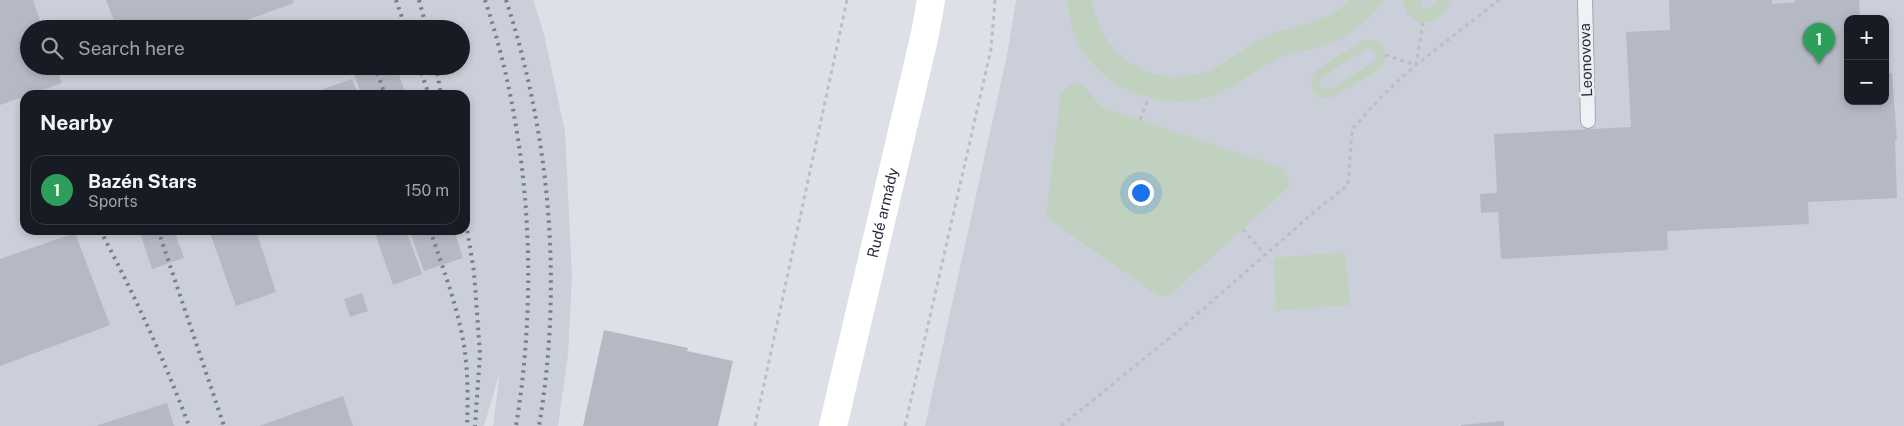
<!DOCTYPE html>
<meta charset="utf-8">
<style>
body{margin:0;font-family:"Public Sans",sans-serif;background:#20242c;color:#f1f3f6}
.controls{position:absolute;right:15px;top:15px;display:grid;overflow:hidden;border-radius:10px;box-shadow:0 2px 8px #0003}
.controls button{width:45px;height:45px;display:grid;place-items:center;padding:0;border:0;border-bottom:1px solid #363941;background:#171b24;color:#f1f3f6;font:25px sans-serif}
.you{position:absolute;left:1140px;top:192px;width:18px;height:18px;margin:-12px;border:4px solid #fff;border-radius:50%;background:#1a73e8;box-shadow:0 0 0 8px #1a73e833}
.badge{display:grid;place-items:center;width:32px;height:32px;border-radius:50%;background:#cb4349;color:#fff;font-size:16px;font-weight:700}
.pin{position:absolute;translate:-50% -41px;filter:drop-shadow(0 1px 2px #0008)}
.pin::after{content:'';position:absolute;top:26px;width:18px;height:15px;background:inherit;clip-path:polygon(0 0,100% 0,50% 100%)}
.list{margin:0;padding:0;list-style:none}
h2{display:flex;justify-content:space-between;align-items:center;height:65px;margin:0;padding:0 20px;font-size:21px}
h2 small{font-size:16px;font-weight:400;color:#9ea1a6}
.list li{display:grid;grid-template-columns:32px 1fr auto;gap:15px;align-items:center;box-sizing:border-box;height:70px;margin:0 10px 10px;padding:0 10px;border:1px solid #363941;border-radius:15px}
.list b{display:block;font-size:19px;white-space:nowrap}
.list p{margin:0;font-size:16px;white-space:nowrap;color:#9ea1a6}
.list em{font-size:16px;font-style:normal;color:#9ea1a6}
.icon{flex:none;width:28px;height:28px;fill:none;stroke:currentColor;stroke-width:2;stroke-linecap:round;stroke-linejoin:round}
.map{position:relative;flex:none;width:1904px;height:426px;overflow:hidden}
.search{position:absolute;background:#171b24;box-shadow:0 2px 8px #0003;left:20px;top:20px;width:450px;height:55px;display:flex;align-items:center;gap:12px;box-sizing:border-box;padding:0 18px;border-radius:28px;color:#9ea1a6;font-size:19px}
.panel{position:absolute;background:#171b24;box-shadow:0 2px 8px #0003;left:20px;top:90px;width:450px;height:145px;border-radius:15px}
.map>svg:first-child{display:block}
</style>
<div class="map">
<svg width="1904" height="426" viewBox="0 0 1904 426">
<rect width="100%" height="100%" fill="#dde0e7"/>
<path fill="#cbcfd9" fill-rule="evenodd" d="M0,0H533L544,34L565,132L572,277L568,355L558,426H493L500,372L484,426H0ZM29,29H461V66H29ZM25,95H465V230H25Z
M1016,0H1904V426H925L1007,55ZM1848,19H1885V101H1848Z"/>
<path fill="#c1d1bf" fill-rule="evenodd" d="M1067,0H1092C1100,52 1145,88 1199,74C1227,67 1248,42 1275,33C1303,23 1329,22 1350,0H1382C1373,17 1352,35 1334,42C1318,49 1299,50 1283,56C1256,67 1234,90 1206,98C1157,110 1103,89 1079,44C1072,30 1069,15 1067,0Z
M1403,0H1420L1422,7L1429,8L1437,0H1451C1448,5 1446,10 1442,14C1433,25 1414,25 1407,12C1405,8 1404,4 1403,0Z
M1365,40C1373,40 1380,41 1384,50C1392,68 1360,80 1347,88C1341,92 1335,98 1327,98C1314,99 1307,84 1314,74C1317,68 1357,44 1365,40ZM1366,49H1370L1375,52L1376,57L1374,62L1330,89L1321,88L1319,82L1322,77Z
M1072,84L1082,85L1102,107L1283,168L1290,186L1169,296L1157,295L1046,217L1061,92Z
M1345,252L1350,305L1276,311L1274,258Z"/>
<path fill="#b5b9c4" d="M0,0H33L43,29H29V66H56L62,83L0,105Z
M106,0H293L294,3L222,29H117Z
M1669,0H1772V4L1795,2V0H1859L1860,19H1848V101H1885V74L1892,73L1897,141H1895L1897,198L1808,202L1809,224L1667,231L1668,250L1501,259L1498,212L1481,213L1480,194L1497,193L1494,134L1631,127L1626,32L1670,30Z
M378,66H396L406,95H362L354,75Z
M352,79L358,95H326L323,89Z
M139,230H174L184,258L152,269Z
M209,230H256L276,292L236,306Z
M374,230H406L422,274L393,285Z
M409,230H454L463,258L424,271Z
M75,233L110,325L0,366V259Z
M362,293L368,311L350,317L344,299Z
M604,330L688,348L687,351L733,361L718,426H583Z
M343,396L353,426H259Z
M167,403L174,426H95Z
M1504,421V426H1461V425Z"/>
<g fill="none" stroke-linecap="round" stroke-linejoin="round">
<g stroke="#a3a7b1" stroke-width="16">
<path id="service" d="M1585,0L1588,121"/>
</g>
<path stroke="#bcbec5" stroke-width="3" stroke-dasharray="4 4" stroke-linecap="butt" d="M1385,55L1416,65L1423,22
M1140,120L1148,99
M1243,229L1265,255
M755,426L847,0
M905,426L991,49L995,0
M1061,426L1178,331L1313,213L1348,185L1352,129L1384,94L1416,65L1499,0"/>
<use href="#service" stroke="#f0f1f5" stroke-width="14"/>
<path stroke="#fff" stroke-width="28" id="s1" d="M833,426L925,34L931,0"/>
<path stroke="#777e90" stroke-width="4" stroke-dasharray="2.5 5" stroke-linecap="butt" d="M396,0L406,29
M419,0L427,29
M485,0C530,136 539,285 516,426
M506,0C550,135 563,285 539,426
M375,66L385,95
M419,66L429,95
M436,66L441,95
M465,216L474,272L480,354L475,426
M100,230C134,294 164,359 189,426
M158,230L224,426
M430,230C443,268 457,305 464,345C468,371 468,400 467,426"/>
</g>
<g text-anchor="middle" stroke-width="5" stroke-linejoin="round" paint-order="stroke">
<g font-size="15" fill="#272d3d" stroke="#edeff5">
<text transform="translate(1586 60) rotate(-92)" y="5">Leonovova</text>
<text dy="5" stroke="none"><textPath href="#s1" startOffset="219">Rudé armády</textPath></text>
</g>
</g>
</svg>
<div class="controls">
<button>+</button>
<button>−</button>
</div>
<div class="you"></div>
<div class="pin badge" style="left:1819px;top:64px;background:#2e9e5b">1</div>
<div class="search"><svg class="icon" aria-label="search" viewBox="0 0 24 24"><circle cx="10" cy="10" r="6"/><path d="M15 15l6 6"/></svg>Search here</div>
<section class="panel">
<h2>Nearby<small></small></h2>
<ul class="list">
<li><span class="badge" style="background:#2e9e5b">1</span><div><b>Bazén Stars</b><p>Sports</p></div><em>150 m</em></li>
</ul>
</section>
</div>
